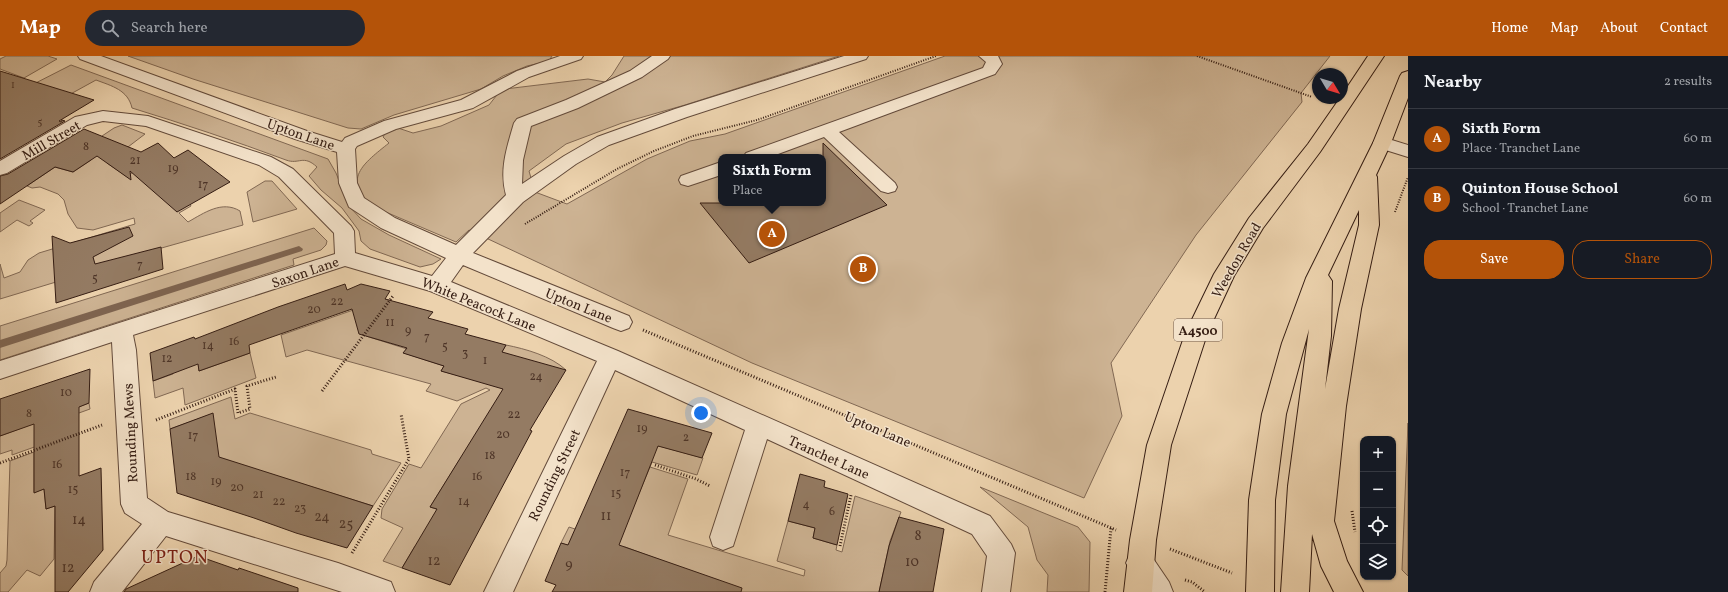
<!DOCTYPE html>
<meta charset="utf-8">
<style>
body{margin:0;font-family:Vollkorn,serif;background:#242831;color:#f1f3f6}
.controls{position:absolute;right:12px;bottom:12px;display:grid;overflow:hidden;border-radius:8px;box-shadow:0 1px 3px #0004}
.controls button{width:36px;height:36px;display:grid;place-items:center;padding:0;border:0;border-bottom:1px solid #363941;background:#171b24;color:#f1f3f6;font:20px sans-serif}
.compass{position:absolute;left:1312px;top:12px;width:36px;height:36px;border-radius:50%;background:#171b24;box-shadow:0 1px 3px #0004;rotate:128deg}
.you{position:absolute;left:701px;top:357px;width:14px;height:14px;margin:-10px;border:3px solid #fff;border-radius:50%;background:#1a73e8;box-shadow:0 0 0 6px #1a73e833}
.badge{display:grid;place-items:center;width:26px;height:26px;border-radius:50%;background:#b45309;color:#fff;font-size:13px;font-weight:700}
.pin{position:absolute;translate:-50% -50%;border:2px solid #fff;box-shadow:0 1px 4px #0006}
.popup{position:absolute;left:718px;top:98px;width:108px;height:52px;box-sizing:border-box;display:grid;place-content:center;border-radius:8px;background:#171b24;filter:drop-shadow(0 1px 3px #0005);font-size:13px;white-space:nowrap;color:#9ea1a6}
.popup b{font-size:15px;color:#f1f3f6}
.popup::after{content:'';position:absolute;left:50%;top:100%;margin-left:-8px;border:8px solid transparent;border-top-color:#171b24}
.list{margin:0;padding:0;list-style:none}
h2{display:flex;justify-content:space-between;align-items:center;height:52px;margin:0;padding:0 16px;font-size:17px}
h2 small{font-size:13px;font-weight:400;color:#9ea1a6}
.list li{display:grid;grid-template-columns:26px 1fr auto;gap:12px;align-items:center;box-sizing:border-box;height:60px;padding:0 16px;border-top:1px solid #363941}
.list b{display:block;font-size:15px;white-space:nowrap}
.list p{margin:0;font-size:13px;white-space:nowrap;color:#9ea1a6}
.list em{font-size:13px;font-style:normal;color:#9ea1a6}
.actions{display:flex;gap:8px;padding:12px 16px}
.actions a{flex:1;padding:9px 0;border:1px solid #b45309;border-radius:16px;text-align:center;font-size:14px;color:#b45309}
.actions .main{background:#b45309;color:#fff}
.icon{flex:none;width:22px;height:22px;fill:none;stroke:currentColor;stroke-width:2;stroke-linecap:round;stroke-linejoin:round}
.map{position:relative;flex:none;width:1408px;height:536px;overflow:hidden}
header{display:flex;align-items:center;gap:24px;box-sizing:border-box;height:56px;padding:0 20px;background:#b45309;color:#fff}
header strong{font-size:19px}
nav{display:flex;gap:22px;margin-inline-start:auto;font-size:14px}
.search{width:280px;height:36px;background:#242831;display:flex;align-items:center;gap:10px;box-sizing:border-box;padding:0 14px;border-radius:22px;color:#9ea1a6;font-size:15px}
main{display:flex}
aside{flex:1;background:#171b24}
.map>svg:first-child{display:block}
</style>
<header>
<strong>Map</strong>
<div class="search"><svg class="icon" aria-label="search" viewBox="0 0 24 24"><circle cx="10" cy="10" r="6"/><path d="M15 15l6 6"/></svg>Search here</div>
<nav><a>Home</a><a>Map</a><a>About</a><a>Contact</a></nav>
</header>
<main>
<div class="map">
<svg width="1408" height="536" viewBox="0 0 1408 536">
<rect width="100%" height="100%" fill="#ecd2ad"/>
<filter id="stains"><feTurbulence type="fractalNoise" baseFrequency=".005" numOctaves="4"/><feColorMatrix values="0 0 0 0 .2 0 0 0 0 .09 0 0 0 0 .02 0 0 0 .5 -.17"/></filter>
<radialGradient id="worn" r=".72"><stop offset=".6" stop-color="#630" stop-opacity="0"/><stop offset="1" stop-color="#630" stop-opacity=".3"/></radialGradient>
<path fill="#cdb393" stroke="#816853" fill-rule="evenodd" d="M6,0H48L57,3L24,22L0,13V3Z
M128,0H552L549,5L527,10L503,20L481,33L394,59L361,73L348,72L193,23Z
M624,0H839L685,49L622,67L566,88L529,115L535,136L567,148L647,103L690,85L725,78L945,0H1330L1301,37L1302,46L1196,179L1111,307L1122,360L1084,442L752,307L469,174L456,186L374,151C340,124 364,107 389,87L383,81L387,74L395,71L413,77L441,70L489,49L500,35L505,33L588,23L605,26L612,19ZM721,101H823V147H721Z
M71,9L328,103L336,117L349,150L361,163L389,179L441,203L433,208L420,211L370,193L361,185L359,175L342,152L321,134L309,120L317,111C303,98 299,109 286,104C235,85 184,68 132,52C128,34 112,30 96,24L56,46L0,42L16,37Z
M122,69L145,78L107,107L126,120L138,114L190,148L191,150L179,157L188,166C204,157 222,144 240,155L243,169L66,219L56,226L0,243V208L4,222L20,216L28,204L39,197L135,168L134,162L93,174L77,172L68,158L64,144L58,138L40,131L32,132L27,130L55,111L73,116L91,104L102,80L114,72Z
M265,125H272L297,153L253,166L247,136Z
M19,144L45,154L30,165L33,167L29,170L17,164L0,176V157Z
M314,172L327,185L326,189L321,194L293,203L294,209L0,304V270Z
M385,243L392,245L366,280L407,293L404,297L444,310L441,315L483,326L506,289C526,293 551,300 566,314L525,332L460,403L430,451L455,459L434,497L415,490L402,512L383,505L403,472L381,462L382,453L409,408L421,412L461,348L490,334L486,332L457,345L426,335L431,328L307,294L286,301L281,279Z
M197,297L199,315L250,297L256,322L185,349L183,332L155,342L153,325L173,318L171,306Z
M231,341L235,363L250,357L371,394L372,398L401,407L373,450L216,401L212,358L170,373L169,364Z
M89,347L90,353L54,366V384L12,399V394L0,398V380Z
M1408,367V520L1402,514Z
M659,390L703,402L697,419L652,406L650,411L688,423L668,479L804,520L805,514L777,505L788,465L815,472L813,482L837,489L836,494L842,496L855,440L901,456L890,485L879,536H709L682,512L625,491L590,497L561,487L569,471L575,473L632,454L650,411L608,400Z
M34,396V436L44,433L46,453L55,450L54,503L40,520L27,514L8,536H0V517L6,510L7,504L10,405Z
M980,431L1078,471L1090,486L1089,536H1047L1048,519L1037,504L1028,471Z"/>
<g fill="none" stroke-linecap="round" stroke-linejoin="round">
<path fill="#7e6450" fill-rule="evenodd" d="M299,190L303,193L302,195L0,292V284Z"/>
</g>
<path fill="#947b63" stroke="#351d13" d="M0,15L94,44L59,65L61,66L62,64L65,65L0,103Z
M84,73L141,96L158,87L174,102L188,94L230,126L177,156L130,115L131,124L97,100L73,116L55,111L0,148V120L8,118Z
M823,87L887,149L749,207L700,147H823Z
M129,171L133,180L93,201L95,208L161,191L163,213L56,247L52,180L70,187Z
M345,228L347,234L361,228L390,235L385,243L433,256L428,262L468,273L465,278L506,289L502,296L566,314L530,374L532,375L450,529L402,512L437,453L430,451L503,333L441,315L444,310L403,297L407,292L359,278L352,253L249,289L250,297L199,315L198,308L153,325L150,297L194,281L195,283L278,251Z
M90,313L89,347L79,351V420L101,412L103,494L68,536H55V450L46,453L44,433L34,437V368L0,380V343Z
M628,353L712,377L702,402L658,390L619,489L742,532L741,536H552L556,529L545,525L561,487L568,489Z
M213,357L219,401L373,450L347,492L296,477L254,462L177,437L170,373Z
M800,418L825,425L824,431L848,438L837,489L813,482L815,472L788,465Z
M899,461L944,473L933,536H879L889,490Z
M198,500L238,514L239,512L298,532V536H124L126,533Z"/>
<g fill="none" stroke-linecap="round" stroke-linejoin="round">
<g stroke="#634a3a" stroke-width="2">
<path id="minor" d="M78,0H101L307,75L342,86L345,82L384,65L461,44L517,15L560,0H583L581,3L529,21L473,52L396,73L357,90L355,93L357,127L364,142L395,162L456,189L506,139C499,114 507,91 514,67L517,63L566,44L630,15L652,0H670L668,3L642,21L578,52L531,70L523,104L522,128L564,100L597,81L675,53L844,0H868L866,3L687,61L609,89L576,108L523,146L473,197L629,260L632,266L629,272L621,275L613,272L463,209L451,226L618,295L990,460L1011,488L1015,497L1010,536H982L987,500L972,478L767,383L733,490L723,494L713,490L710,481L745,374L615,314L513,536H484L597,305L430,235L345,210L133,279L136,294L147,442L168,456L338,507L391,526L395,536H342L166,480L122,536H90L94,526L142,468L125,457L121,448L112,286L0,323V305L335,198L334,177L279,121L259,109L146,70L103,65L87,69L7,117L0,119V105L75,61L103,55L148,60L271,101L293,113L351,170L354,175L355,197L432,220L446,202L381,172L349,151L339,127L337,96L295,83L80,3Z
M979,0H998L1002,8L995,18L839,76L895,127L897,131L895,135L888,137L881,135L824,81L770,101H743L746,97L983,12L986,6Z
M1382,81L1408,89V101L1376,91L1373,87L1376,83Z
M721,106V119L688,130L681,128L679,124L681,120Z
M1140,494L1150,498L1169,526L1173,536H1143L1126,507L1130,498Z"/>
</g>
<g stroke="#351d13" stroke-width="2">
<path id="highway" d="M1368,0H1384L1320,96L1263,172L1234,220L1207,278L1171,389L1156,484L1152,536H1124L1130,484L1147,389L1185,278L1214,218L1249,162L1308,88L1340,42H1342V39Z
M1408,15V42L1391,87L1376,119L1377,121L1379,169L1361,253L1346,350L1334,465L1347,505L1363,536H1334L1321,510L1312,478L1309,536H1281L1288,430L1309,273L1286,358L1275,444L1274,536H1246L1249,444L1262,358L1282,287L1306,222L1373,87L1400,20L1402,17ZM1359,154V169L1339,253L1325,333L1331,280L1332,225L1328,219Z"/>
</g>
<path stroke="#351d13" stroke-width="2" stroke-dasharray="1 1.5" stroke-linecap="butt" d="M1197,0L1312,41
M1395,156L1408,121
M525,168L617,113L654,95L693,80L757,64L936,0"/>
<path stroke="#351d13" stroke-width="3" stroke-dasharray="1 2" stroke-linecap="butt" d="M643,274L1116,474
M322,335L393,240
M156,364L235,333L238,357L250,353L247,330L276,321
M0,407L102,369
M655,409L696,423L710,430
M1352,455L1355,476
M840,490L851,439
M1170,493L1232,517
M352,497L409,403L401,358
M1185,524L1192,526L1205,536
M1105,536L1111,472"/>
<use href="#minor" fill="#f3e2ca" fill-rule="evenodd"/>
<use href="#highway" fill="#ecd2ad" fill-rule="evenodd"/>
</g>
<g text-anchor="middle" stroke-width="3" stroke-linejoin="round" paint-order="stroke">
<g font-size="10" fill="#4d3427">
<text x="13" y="32">1</text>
<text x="40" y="69">5</text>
</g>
<g font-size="12" fill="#4d3427">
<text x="86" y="94">8</text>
<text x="135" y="108">21</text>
<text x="173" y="116">19</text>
<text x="203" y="132">17</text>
<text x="140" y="212">7</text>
<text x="95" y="226">5</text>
<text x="337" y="249">22</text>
<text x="314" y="257">20</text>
<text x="390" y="270">11</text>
<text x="408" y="278">9</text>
<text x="427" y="284">7</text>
<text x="234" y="289">16</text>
<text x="208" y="293">14</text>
<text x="445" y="294">5</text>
<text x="465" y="301">3</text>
<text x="167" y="306">12</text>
<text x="485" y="308">1</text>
<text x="536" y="324">24</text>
<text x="66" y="340">10</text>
<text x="29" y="361">8</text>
<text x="514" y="362">22</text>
<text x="642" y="376">19</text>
<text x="503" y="382">20</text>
<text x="193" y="383">17</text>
<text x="686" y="385">2</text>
<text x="490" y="403">18</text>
<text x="57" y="412">16</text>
<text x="625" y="420">17</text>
<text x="191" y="424">18</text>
<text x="477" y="424">16</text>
<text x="216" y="429">19</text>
<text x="237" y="435">20</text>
<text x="73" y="437">15</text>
<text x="616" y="441">15</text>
<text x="258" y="442">21</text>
<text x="279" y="449">22</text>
<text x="464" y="449">14</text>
<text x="806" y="452">4</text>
<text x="300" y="456">23</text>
<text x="832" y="459">6</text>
</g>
<rect fill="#f3e2ca" stroke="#6e584a" stroke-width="1" x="1174" y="263" width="48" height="22" rx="3"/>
<g font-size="13" font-weight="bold" fill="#351d13">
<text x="1198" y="279">A4500</text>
</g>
<g font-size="14" fill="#351d13" stroke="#f3e2ca">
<text transform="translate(301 78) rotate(19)" y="5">Upton Lane</text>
<text transform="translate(51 84) rotate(-30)" y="5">Mill Street</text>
<text transform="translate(1236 204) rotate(-60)" y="5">Weedon Road</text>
<text transform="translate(305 216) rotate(-19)" y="5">Saxon Lane</text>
<text transform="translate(479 248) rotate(22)" y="5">White Peacock Lane</text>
<text transform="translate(579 249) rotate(22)" y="5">Upton Lane</text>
<text transform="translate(878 373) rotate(23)" y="5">Upton Lane</text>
<text transform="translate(130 377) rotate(-93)" y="5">Rounding Mews</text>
<text transform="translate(829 401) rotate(24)" y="5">Tranchet Lane</text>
<text transform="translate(554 419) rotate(-64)" y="5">Rounding Street</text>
</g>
<g font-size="14" fill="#4d3427">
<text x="606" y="464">11</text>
<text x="322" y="465">24</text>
<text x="79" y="468">14</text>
<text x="346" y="472">25</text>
<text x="918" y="484">8</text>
<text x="434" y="509">12</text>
<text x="912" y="510">10</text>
<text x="569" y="512">9</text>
<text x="68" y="516">12</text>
</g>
<g font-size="19" letter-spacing="1" fill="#7a1f14" stroke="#f3e2ca">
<text x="175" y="507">UPTON</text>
</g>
</g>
<rect width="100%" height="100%" filter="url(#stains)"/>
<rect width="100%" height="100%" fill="url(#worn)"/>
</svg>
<div class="controls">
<button>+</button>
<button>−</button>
<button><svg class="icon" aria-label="locate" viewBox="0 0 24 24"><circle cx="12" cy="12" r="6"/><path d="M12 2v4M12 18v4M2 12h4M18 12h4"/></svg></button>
<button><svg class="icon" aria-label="layers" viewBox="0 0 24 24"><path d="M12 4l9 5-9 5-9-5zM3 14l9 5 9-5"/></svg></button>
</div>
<svg class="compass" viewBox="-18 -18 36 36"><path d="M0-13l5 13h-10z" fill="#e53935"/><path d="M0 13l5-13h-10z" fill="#9ea1a6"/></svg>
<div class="you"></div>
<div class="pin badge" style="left:772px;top:178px">A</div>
<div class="popup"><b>Sixth Form</b>Place</div>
<div class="pin badge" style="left:863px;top:213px">B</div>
</div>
<aside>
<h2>Nearby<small>2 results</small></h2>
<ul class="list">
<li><span class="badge">A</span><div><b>Sixth Form</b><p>Place · Tranchet Lane</p></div><em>60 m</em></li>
<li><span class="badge">B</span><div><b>Quinton House School</b><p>School · Tranchet Lane</p></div><em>60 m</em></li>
</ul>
<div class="actions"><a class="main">Save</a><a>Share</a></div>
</aside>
</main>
